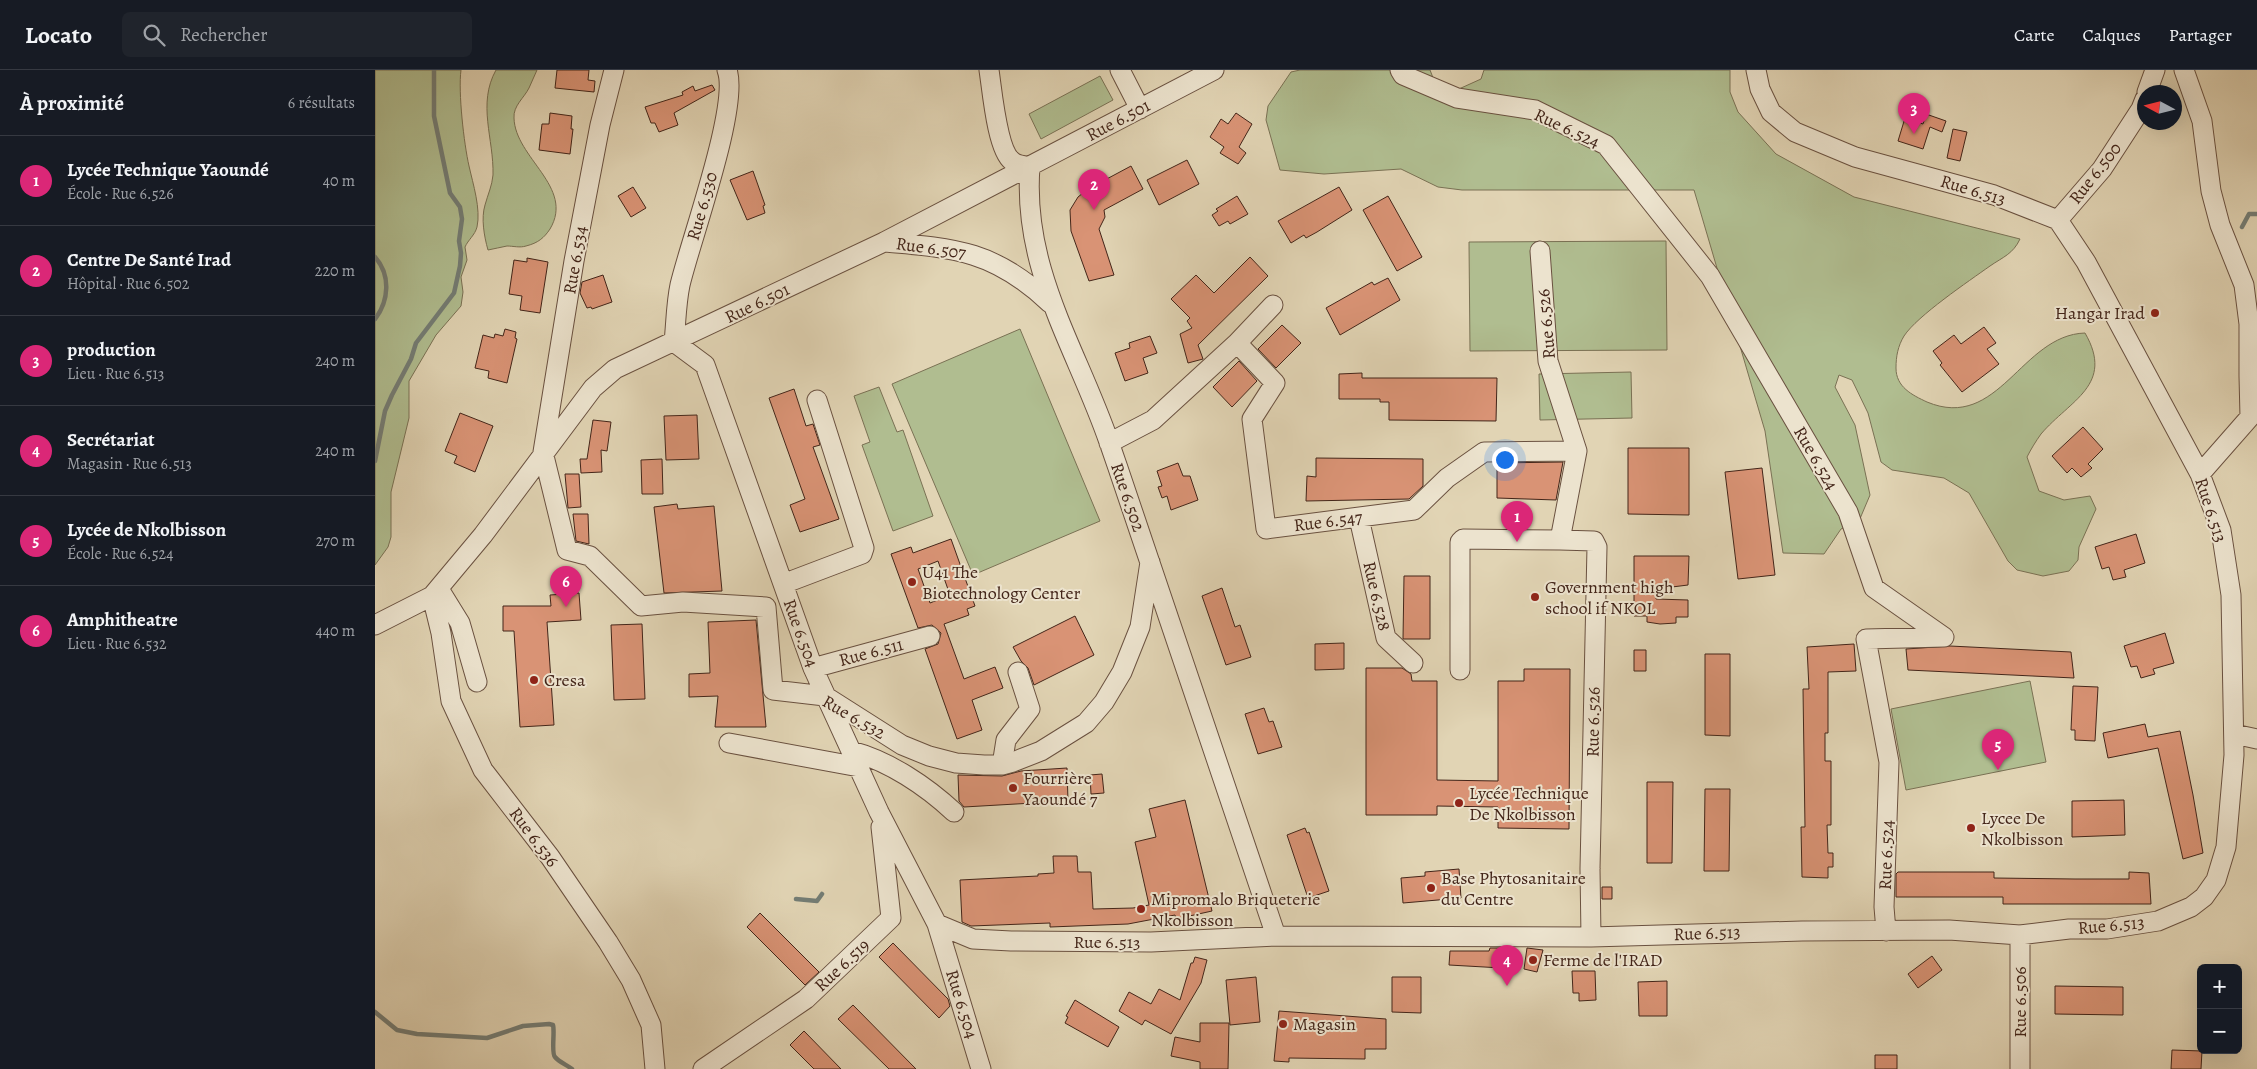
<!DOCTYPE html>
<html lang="fr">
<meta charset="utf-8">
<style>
body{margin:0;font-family:Alegreya,serif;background:#20242c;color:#f1f3f6}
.controls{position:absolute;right:15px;bottom:15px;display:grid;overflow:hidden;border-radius:8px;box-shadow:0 5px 20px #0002}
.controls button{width:45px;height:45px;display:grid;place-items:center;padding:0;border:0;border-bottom:1px solid #363941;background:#171b24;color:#f1f3f6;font:25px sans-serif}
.compass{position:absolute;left:1762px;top:15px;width:45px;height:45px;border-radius:50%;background:#171b24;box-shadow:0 5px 20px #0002;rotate:277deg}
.you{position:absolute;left:1129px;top:389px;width:18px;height:18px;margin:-12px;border:4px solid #fff;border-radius:50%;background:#1a73e8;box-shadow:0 0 0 8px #1a73e833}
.badge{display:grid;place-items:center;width:32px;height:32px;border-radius:50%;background:#db2777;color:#fff;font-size:16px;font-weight:700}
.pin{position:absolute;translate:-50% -41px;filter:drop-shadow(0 1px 2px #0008)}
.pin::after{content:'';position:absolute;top:26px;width:18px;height:15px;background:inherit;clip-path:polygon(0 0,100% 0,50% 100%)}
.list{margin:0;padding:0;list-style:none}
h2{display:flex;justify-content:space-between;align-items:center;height:65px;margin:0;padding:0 20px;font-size:21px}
h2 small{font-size:16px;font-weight:400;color:#9ea1a6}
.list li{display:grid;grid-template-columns:32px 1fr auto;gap:15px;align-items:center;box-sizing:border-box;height:90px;padding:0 20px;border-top:1px solid #363941}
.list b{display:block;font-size:19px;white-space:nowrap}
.list p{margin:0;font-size:16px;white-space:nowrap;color:#9ea1a6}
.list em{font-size:16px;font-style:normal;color:#9ea1a6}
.icon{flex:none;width:28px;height:28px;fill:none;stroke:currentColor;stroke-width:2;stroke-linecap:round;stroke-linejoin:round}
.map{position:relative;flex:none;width:1882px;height:999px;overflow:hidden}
header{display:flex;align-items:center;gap:30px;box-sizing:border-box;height:70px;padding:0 25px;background:#171b24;border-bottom:1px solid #363941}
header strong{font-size:24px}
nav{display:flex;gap:28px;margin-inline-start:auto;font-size:18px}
.search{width:350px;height:45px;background:#20242c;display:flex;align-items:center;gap:12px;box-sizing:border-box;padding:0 18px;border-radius:8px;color:#9ea1a6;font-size:19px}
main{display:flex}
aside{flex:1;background:#171b24}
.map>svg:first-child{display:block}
</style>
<header>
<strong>Locato</strong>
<div class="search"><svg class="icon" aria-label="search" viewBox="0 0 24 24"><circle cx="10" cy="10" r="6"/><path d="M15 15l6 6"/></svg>Rechercher</div>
<nav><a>Carte</a><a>Calques</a><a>Partager</a></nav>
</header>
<main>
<aside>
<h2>À proximité<small>6 résultats</small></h2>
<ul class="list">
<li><span class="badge">1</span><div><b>Lycée Technique Yaoundé</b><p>École · Rue 6.526</p></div><em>40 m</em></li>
<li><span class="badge">2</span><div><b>Centre De Santé Irad</b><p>Hôpital · Rue 6.502</p></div><em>220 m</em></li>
<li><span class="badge">3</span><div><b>production</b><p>Lieu · Rue 6.513</p></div><em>240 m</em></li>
<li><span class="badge">4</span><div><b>Secrétariat</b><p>Magasin · Rue 6.513</p></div><em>240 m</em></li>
<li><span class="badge">5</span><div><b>Lycée de Nkolbisson</b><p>École · Rue 6.524</p></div><em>270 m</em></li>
<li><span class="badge">6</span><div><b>Amphitheatre</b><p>Lieu · Rue 6.532</p></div><em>440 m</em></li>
</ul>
</aside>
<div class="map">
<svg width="1882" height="999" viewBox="0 0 1882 999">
<rect width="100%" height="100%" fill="#e1d4b4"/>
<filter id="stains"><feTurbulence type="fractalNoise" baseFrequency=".004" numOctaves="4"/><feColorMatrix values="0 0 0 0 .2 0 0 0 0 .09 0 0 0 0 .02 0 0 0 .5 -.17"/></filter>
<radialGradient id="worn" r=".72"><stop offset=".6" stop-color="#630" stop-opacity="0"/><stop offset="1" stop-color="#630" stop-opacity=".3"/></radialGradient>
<path fill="#b0bd90" stroke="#7a7154" d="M0,0H86C83,22 89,74 94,96C98,114 106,139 102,157C100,165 93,170 90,177L92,190L86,207L88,222L86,236L61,265L34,311V348L16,422V467L13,477L0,495Z
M121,0H162C159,6 157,12 154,18C149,28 138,36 139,48C140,88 200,117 175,159C169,168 163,173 151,176C145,178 138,176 132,176C126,177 119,179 113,180C109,166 106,148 110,135C113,124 117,116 118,105C119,69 102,34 121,0Z
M925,0H1055L1062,18L1075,23L1106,9L1109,0H1355V22L1363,42L1401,84L1479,127L1645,169C1638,184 1628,187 1615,196C1594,211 1542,246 1529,266C1523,276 1521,286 1521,298C1521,317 1537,325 1552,332C1624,362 1646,265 1710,263C1740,315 1695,330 1666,364C1661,371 1656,379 1652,387L1664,421L1689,430L1715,426L1721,439L1704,477L1703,490L1694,501L1668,506L1642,500L1633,491L1594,423L1569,408L1517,400L1506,392L1493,343L1477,310L1464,305L1460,317L1480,355L1495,425L1484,451L1466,459L1449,484L1408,483L1390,361L1319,120H1087L1063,117L1026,99L949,104L905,100L891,50L893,36L916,2Z
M725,6L738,30L666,69L654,44Z
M1291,171L1292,280L1095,281L1094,172Z
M645,259L725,451L598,505L517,314Z
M1256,302L1257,348L1165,350L1164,304Z
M504,317L522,362L528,360L558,446L518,461L487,375L495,372L479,326Z
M1655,611L1671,692L1531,720L1516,639Z"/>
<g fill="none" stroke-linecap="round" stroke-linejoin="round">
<path stroke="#747d75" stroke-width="4.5" d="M1867,157L1874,144H1882
M0,187C16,205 14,231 0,249
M0,391L10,341L17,325L36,289L41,273L79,223L85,196L86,183L84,171L87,149L85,137L75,123L59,46V0
M421,829L442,831L447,824
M0,942L22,960L42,964L112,968L148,956L174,954L178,955C180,962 176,983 180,987C184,992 192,995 197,999"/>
</g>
<path fill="#d99375" stroke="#432519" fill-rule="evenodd" d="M182,0H214L213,10L220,11L219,22L180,18Z
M337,15L340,20L299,43L303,55L284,62L280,53H276L270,37L308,25L307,22L318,16L320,21Z
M175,43L197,46L196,59H198L195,84L164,80L167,54H174Z
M861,43L877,54L864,77L871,83L863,94L845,83L849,77L835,67L846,49L853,54Z
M1551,44L1571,51L1567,62L1555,57L1548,79L1523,71L1530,48L1548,54Z
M1578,59L1592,62L1585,91L1572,88Z
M812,90L824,114L784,135L772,110Z
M756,96L768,119L729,140L730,147L724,159L739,205L714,211L696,161L695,140L703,127L713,119Z
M378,101L390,135L388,136L390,143L372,150L355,110Z
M258,117L271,138L256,147L243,126Z
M964,117L977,140L942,162L931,168L929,165L916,173L903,151Z
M862,126L873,144L855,154L853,151L844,156L837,145L843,141L841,139Z
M1013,126L1047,187L1022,201L988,140Z
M875,187L893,206L823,275L828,289L813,293L805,264L817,258L812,251L815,248L796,229L821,205L839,223Z
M152,188L173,192L165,243L145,240L147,226L134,224L139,190L152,192Z
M228,205L237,232L217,239L216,237L212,238L205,223L207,212Z
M1013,208L1025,230L965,265L951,238L997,212L999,215Z
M907,255L926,273L901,298L883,279Z
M1609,257L1621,273L1612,279L1624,294L1587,322L1565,295L1567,293L1558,281L1579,265L1586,274Z
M130,259L141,262L140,268L142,269L132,313L113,308L114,301L100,298L108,265L119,268L120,264L128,266Z
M775,266L782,283L768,288L773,303L750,311L740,283L755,278L754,273Z
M864,291L882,311L857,337L838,317Z
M987,303V308H1122L1121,351L1014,350V332H1005V329H964V304Z
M419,319L431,356L438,354L445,375L438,377L464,449L425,462L415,435L430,429L394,328Z
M85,343L118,356L100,402L79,393L82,386L70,381Z
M322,345L324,389L291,390L289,346Z
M218,350L236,352L232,381L226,380L227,402L206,403L205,389H212Z
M1708,357L1728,379L1713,394L1717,398L1706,407L1697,398L1692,403L1677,386Z
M1253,378H1314V445L1253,444Z
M941,388L1048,389V416L1034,429L931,431L932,406L941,407Z
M287,389L288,424H267L266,390Z
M1188,392L1181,430L1122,428V393Z
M803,393L808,406H815L823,430L796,440L792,426L787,428L783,417L787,416L782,401Z
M1387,398L1400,505L1363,509L1350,402Z
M190,404H204L206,437L193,438Z
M302,434L303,439L339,436L347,521L289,523L279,437Z
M198,444H213L214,474L201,471Z
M1761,464L1770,493L1749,500L1751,507L1738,510L1734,497L1727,499L1720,477Z
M576,469L600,536L592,539L594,545L569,554L589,609L620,597L628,618L597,630L607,660L582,669L550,579L563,574L566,563L557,555L543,558L516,484L536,477L538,483ZM563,491L575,525L555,533L543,499Z
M1259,486H1314L1313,515L1281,519V529L1313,530V547H1301V553L1285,554L1272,552V546H1259Z
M1029,506H1055V569H1028Z
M847,518L860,557L865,555L876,587L851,595L827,526Z
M204,523L206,550L172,552L179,655L145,657L139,561H128V536H176L175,525Z
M700,546L719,585L659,615L653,598L646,591L638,577Z
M381,550L391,657H340L343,626L314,627V604L335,603L333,552Z
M267,554L270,629L239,630L236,555Z
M1790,563L1799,593L1778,599L1780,604L1766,608L1762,596L1756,597L1749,576Z
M969,573V599L940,600V574Z
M1479,574L1481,601L1453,602V663H1450V691H1456V755H1452L1453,783H1458V797H1453V808L1427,807L1426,757H1430L1428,619H1434L1432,577Z
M1575,576L1696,582L1699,608L1533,600L1531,579Z
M1259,580H1271V601H1259Z
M1330,584H1355V666L1330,665Z
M991,598H1027L1036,604L1037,611H1062V710L1123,711V611H1149V599H1195L1194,759L1123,758V737L1062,736V745H991Z
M1698,616L1723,617L1720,671L1700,670V660H1696Z
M889,638L894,652L898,651L907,677L883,684L870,644Z
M1770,654L1773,667L1805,661L1818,725L1828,783L1808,789L1783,678L1733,688L1728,663Z
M692,698L693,731L589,737L584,731L583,705L627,706L646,701Z
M727,704L729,723L716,724L715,705Z
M1272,712H1298L1297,793H1272Z
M1330,719H1355L1354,801H1329Z
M810,730L837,841L801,849L800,845L753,854L675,857V853L596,856L587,852L585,810L663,806V804L679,803L678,786H702L703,802H716L718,839L758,838L774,835L760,772L781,767L774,739Z
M1749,730L1750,765L1697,767V731Z
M930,758L932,763L934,762L954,821L933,828L912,765Z
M1084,799L1086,828L1028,833L1026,808L1050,806V802Z
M1523,802H1619V808L1700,809H1754V802L1774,803L1776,834H1628V827H1521V804Z
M1227,817H1237V829H1227Z
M385,843L444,902L430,915L372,857Z
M518,873L573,929L575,936L564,948L504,887Z
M1115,878H1130L1127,898L1074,895L1075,881H1114Z
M1152,878L1168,880L1162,902L1149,899Z
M1557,886L1567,900L1543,918L1533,904Z
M820,887L832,890L826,913L796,964L770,950L767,955L744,941L754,922L776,934L784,919L805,930L816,893H818Z
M1197,901H1220L1221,930L1204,931V923H1198Z
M881,907L885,952L855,955L851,910Z
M1017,907H1046V943L1017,942Z
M1292,911V946H1264L1263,912Z
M1680,916L1748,917V945L1680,944Z
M700,930L744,957L733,977L690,953L693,947L691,946Z
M478,935L541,999H514L463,949Z
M904,941L1011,949V979H990V989L914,988V992L899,991Z
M825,953H854L853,999H825V992L796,986L800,967L825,972Z
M429,961L466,999H439L415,975Z
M1797,980L1827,981L1826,999H1796Z
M1500,985H1522V999H1500Z"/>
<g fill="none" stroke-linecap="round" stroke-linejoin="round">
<g stroke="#6a5140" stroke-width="21">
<path id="minor" d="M239,0L225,55L199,191L168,382L192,480L215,486L266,536L308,532L391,537L398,620L450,626L527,675L554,686L581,693L609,695H627L638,692L666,681L711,653L729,632L747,602L765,557L775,492
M352,0C365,35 315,172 305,215C301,234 301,254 299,272L330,295L438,598L504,742L562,854L606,999
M614,0C617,19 622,80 637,91C641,95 650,96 655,97C647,200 702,279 734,372C791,536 845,701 901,866
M745,0L765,39
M1025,0L1028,5L1082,28L1160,40L1231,75L1335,206L1473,442L1499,518L1569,567L1491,569L1514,692L1509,837L1511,861
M1809,0L1827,51L1836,121L1845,155L1869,215L1874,254V306
M1772,22L1780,0
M1683,150L1727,99L1766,39L1770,29
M509,172C581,178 620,181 675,233
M1165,181L1173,291L1202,381L1185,470L1219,471L1222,477L1215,799L1216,867
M862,273L898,235
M734,373L778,350L862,273L900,313L877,349L891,459L1039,440L1072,408L1109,382L1202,381
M1825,404L1875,347L1874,306L1881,296
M984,448L1011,568L1038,593
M408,514L487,484L489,478L442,330
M64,519L85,553L102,612
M57,526L66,563L76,631L108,700L175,787L233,872L256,910L276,955L280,999
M0,555L57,526L108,465L218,318L240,299L509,172L839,0
M438,598L555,566
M1085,600V472L1088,469L1185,470
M1859,664L1882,669
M354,673L484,697
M476,681C514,691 551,716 579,742
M627,695L631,670L655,639L643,602
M562,854L598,869L636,871L776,872L901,866L1216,867L1427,861L1574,860L1645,865L1694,859H1732L1783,851L1816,837L1829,827L1841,810L1851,777L1859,685L1856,525L1846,460L1825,404L1711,192L1683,150L1619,125L1480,87L1420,62L1396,42L1385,19L1381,0
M328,999L431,929L516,848L506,757
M1645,999V865"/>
</g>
<use href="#minor" stroke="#ece3ce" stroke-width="19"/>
</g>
<g fill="#8f2418" stroke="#ece3ce" stroke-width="2">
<circle cx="1780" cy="243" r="5"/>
<circle cx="537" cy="512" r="5"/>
<circle cx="1160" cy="527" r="5"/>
<circle cx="159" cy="610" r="5"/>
<circle cx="638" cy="718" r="5"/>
<circle cx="1084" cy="733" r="5"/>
<circle cx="1596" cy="758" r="5"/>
<circle cx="1056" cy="818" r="5"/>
<circle cx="766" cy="839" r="5"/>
<circle cx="1158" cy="890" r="5"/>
<circle cx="908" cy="954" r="5"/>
</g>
<g text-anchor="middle" stroke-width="4" stroke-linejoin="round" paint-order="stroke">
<g font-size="18" fill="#432519" stroke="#ece3ce">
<text transform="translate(743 50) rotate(-28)" y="6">Rue 6.501</text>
<text transform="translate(1192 58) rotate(25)" y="6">Rue 6.524</text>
<text transform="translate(1720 103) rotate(-52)" y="6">Rue 6.500</text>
<text transform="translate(1598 120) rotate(17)" y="6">Rue 6.513</text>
<text transform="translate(327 136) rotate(-74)" y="6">Rue 6.530</text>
<text transform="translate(556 178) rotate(8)" y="6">Rue 6.507</text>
<text transform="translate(200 190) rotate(-80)" y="6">Rue 6.534</text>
<text transform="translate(382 233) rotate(-26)" y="6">Rue 6.501</text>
<text transform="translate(1171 254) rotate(-95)" y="6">Rue 6.526</text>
<text transform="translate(1441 388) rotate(60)" y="6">Rue 6.524</text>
<text transform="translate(753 427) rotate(71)" y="6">Rue 6.502</text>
<text transform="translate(1836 440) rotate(72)" y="6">Rue 6.513</text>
<text transform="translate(953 451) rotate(-7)" y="6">Rue 6.547</text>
<text transform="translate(1002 526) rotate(77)" y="6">Rue 6.528</text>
<text transform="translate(426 563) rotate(70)" y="6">Rue 6.504</text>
<text transform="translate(496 582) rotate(-15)" y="6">Rue 6.511</text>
<text transform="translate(479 647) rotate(30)" y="6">Rue 6.532</text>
<text transform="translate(1218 652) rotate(-89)" y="6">Rue 6.526</text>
<text transform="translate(159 767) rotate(53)" y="6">Rue 6.536</text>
<text transform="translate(1511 785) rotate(-88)" y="6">Rue 6.524</text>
<text transform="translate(1736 855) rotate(-5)" y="6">Rue 6.513</text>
<text transform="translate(1332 863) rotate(-2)" y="6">Rue 6.513</text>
<text x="732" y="878">Rue 6.513</text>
<text transform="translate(467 895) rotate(-43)" y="6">Rue 6.519</text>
<text transform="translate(1645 932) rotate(-90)" y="6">Rue 6.506</text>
<text transform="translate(587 934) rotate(73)" y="6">Rue 6.504</text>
</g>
<g font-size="18" fill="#432519" stroke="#ece3ce" text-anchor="start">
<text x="1770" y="249" text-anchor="end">Hangar Irad</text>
<text x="547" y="508">U41 The<tspan x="547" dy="21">Biotechnology Center</tspan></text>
<text x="1170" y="523">Government high<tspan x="1170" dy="21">school if NKOL</tspan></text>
<text x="169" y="616">Cresa</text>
<text x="648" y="714">Fourrière<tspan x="648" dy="21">Yaoundé 7</tspan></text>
<text x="1094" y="729">Lycée Technique<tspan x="1094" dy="21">De Nkolbisson</tspan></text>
<text x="1606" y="754">Lycee De<tspan x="1606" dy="21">Nkolbisson</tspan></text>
<text x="1066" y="814">Base Phytosanitaire<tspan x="1066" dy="21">du Centre</tspan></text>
<text x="776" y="835">Mipromalo Briqueterie<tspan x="776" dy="21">Nkolbisson</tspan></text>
<text x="1168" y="896">Ferme de l'IRAD</text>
<text x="918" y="960">Magasin</text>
</g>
</g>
<rect width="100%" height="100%" filter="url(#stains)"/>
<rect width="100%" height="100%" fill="url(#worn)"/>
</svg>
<div class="controls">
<button>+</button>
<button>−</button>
</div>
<svg class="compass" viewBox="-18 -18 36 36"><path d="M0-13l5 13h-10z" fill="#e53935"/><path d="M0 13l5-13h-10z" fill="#9ea1a6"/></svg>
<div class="you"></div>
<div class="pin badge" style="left:1142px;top:472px">1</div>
<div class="pin badge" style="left:719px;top:140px">2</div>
<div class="pin badge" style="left:1539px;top:64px">3</div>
<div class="pin badge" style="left:1132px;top:916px">4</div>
<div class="pin badge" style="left:1623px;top:700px">5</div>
<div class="pin badge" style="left:191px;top:537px">6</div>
</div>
</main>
